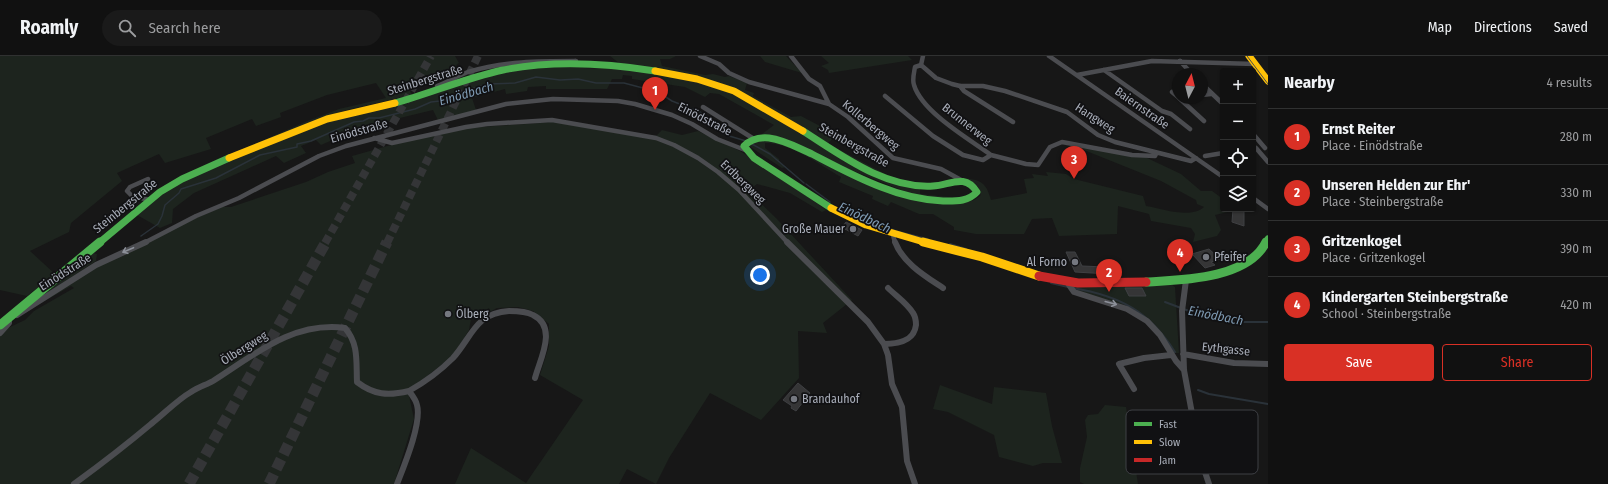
<!DOCTYPE html>
<meta charset="utf-8">
<style>
body{margin:0;font-family:"Fira Sans Condensed",sans-serif;background:#1a1a1a;color:#f1f3f6}
.controls{position:absolute;right:12px;top:12px;display:grid;overflow:hidden;border-radius:4px;box-shadow:0 1px 3px #0004}
.controls button{width:36px;height:36px;display:grid;place-items:center;padding:0;border:0;border-bottom:1px solid #303131;background:#111;color:#f1f3f6;font:20px sans-serif}
.compass{position:absolute;left:1172px;top:12px;width:36px;height:36px;border-radius:50%;background:#111;box-shadow:0 1px 3px #0004;rotate:7deg}
.you{position:absolute;left:760px;top:219px;width:14px;height:14px;margin:-10px;border:3px solid #fff;border-radius:50%;background:#1a73e8;box-shadow:0 0 0 6px #1a73e833}
.badge{display:grid;place-items:center;width:26px;height:26px;border-radius:50%;background:#d93025;color:#fff;font-size:13px;font-weight:700}
.pin{position:absolute;translate:-50% -33px;filter:drop-shadow(0 1px 2px #0008)}
.pin::after{content:'';position:absolute;top:21px;width:14px;height:12px;background:inherit;clip-path:polygon(0 0,100% 0,50% 100%)}
.list{margin:0;padding:0;list-style:none}
h2{display:flex;justify-content:space-between;align-items:center;height:52px;margin:0;padding:0 16px;font-size:17px}
h2 small{font-size:13px;font-weight:400;color:#9c9d9f}
.list li{display:grid;grid-template-columns:26px 1fr auto;gap:12px;align-items:center;box-sizing:border-box;height:56px;padding:0 16px;border-top:1px solid #303131}
.list b{display:block;font-size:15px;white-space:nowrap}
.list p{margin:0;font-size:13px;white-space:nowrap;color:#9c9d9f}
.list em{font-size:13px;font-style:normal;color:#9c9d9f}
.actions{display:flex;gap:8px;padding:12px 16px}
.actions a{flex:1;padding:9px 0;border:1px solid #d93025;border-radius:4px;text-align:center;font-size:14px;color:#d93025}
.actions .main{background:#d93025;color:#fff}
.icon{flex:none;width:22px;height:22px;fill:none;stroke:currentColor;stroke-width:2;stroke-linecap:round;stroke-linejoin:round}
.map{position:relative;flex:none;width:1268px;height:428px;overflow:hidden}
header{display:flex;align-items:center;gap:24px;box-sizing:border-box;height:56px;padding:0 20px;background:#111;border-bottom:1px solid #303131}
header strong{font-size:19px}
nav{display:flex;gap:22px;margin-inline-start:auto;font-size:14px}
.search{width:280px;height:36px;background:#1a1a1a;display:flex;align-items:center;gap:10px;box-sizing:border-box;padding:0 14px;border-radius:22px;color:#9c9d9f;font-size:15px}
main{display:flex}
aside{flex:1;background:#111}
.map>svg:first-child{display:block}
</style>
<header>
<strong>Roamly</strong>
<div class="search"><svg class="icon" aria-label="search" viewBox="0 0 24 24"><circle cx="10" cy="10" r="6"/><path d="M15 15l6 6"/></svg>Search here</div>
<nav><a>Map</a><a>Directions</a><a>Saved</a></nav>
</header>
<main>
<div class="map">
<svg width="1268" height="428" viewBox="0 0 1268 428">
<rect width="100%" height="100%" fill="#171717"/>
<path fill="#1d241e" d="M0,0H455L459,7L456,9L457,12L440,17L441,20L408,31L412,39L347,54L315,65L236,96L305,66L339,53L386,42L376,27L327,39L280,57L281,61L256,70L252,63L206,82L211,93L165,107L159,98L117,117L122,125L71,167L69,176L30,195L55,218L27,240L0,234Z
M610,0H676L670,3H660L662,10L705,19L713,18L725,21L729,20L747,27L745,34L754,37L753,40L791,61L801,60L837,79L828,87L722,28L619,7Z
M760,0H786L802,17L765,6Z
M821,0H908L912,4L829,17L828,14L821,10L829,7Z
M554,11L644,14L709,28L734,38L908,130L920,133V138L958,142L936,143L909,137L763,79L762,78L774,69L719,38L710,37L705,41L685,31L632,23V20L623,19L622,23H612L607,33H546V30L528,31L527,35L506,38L505,33L472,42L476,54L438,64L433,54L379,67L380,70L351,76L321,89L316,84L301,90L306,97L284,107L276,100L194,137L173,153L172,167L160,172L137,159L159,141L189,122L275,85L318,68L466,26L511,15Z
M554,66L653,83L662,74L682,79L698,75L740,95L778,119L826,154L822,156L790,137L757,128L748,135L776,162L852,244L823,267L827,277L798,275L799,322L761,364L710,337L669,402L656,428L627,413L619,428H455L471,392L526,427L583,344L540,319L549,290V268L533,255L518,251L497,252L482,260L472,258L469,274L453,300L408,335L414,363L394,428H0V280L8,272L25,264L34,255L74,232L71,230L29,254L96,210L173,172L222,151H231L306,126L328,116L355,107L352,100L391,89L466,72Z
M758,84L782,88L902,139L962,147L974,144L980,140L981,136L976,128L963,122C981,124 986,126 991,144L1027,137L1024,123L1034,122L1032,118L1048,120L1046,116L1066,118L1074,123L1143,140L1146,150C1163,153 1191,163 1204,151L1197,148L1196,144L1161,125L1069,88L1145,101L1181,118L1201,135H1212L1223,143V153H1232V155L1215,159L1221,174L1217,180L1193,186L1195,178L1191,172L1151,165L1149,158L1118,150L1117,178L1059,180L1052,162L1032,163L1024,178H976L954,174V171L933,158H919L891,146L888,150L872,143L873,140L839,126L841,121C818,108 792,87 765,87V92L779,103V106L786,111L782,112L749,90Z
M93,197L97,198L96,205L32,247Z
M1171,228L1175,231L1179,297H1173C1160,280 1150,262 1131,252C1115,243 1084,245 1074,230Z
M940,329L992,348L994,331L1046,337L1052,370L1062,407H1043L1033,410L999,401L994,379L948,356L933,353Z
M1105,349L1126,351L1138,428H1084L1080,426V412L1087,381L1085,364L1088,359L1098,358Z"/>
<g fill="none" stroke-linecap="round" stroke-linejoin="round">
<path stroke="#2a3239" stroke-width="1.5" d="M750,87L770,98L804,127
M806,128L830,146
M848,156L896,175L928,183
M141,180L158,168L162,160L165,149L179,137L181,133L216,122L260,99L297,91V88L311,85L354,66L363,65L369,62H379L415,53L431,46L449,44L471,33L489,28L515,27L536,21L560,24L578,23L596,27H624L658,36L672,45L700,56L726,79L746,85"/>
<path stroke="#2a3239" stroke-width="2" d="M950,188L966,193
M1051,227L1068,231
M1073,232C1120,240 1149,255 1175,296
M1165,246L1189,255L1236,266H1268
M1198,334L1209,338L1268,348"/>
</g>
<path fill="#353536" stroke="#3f4043" d="M1233,153L1244,155V170L1232,166Z
M846,166L862,174L858,180L845,173L847,172L843,170Z
M1209,193L1220,203L1211,206L1215,209L1205,212L1192,198Z
M1066,196H1075L1082,210L1106,211L1109,218L1075,216Z
M1125,232H1142L1146,240H1129Z
M798,327L810,337L796,355L791,352L792,350L783,344Z"/>
<g fill="none" stroke-linecap="round" stroke-linejoin="round">
<path stroke="#343537" stroke-width="8" stroke-dasharray="8 4.5" stroke-linecap="butt" d="M325,187L431,0
M387,187L478,0"/>
<path stroke="#343537" stroke-width="11" stroke-dasharray="11 5.5" stroke-linecap="butt" d="M189,428L326,186
M269,428L387,186"/>
<path stroke="#4b4c50" stroke-width="4.5" d="M700,0L719,8L729,17L749,26L829,48L848,61L893,102L941,113L963,125
M791,0L809,23L820,30L829,48
M923,0L921,9L936,22L952,28L960,30H983L1005,35L1067,56L1098,79L1115,86L1191,105L1196,102
M1049,0L1223,121
M1180,5L1192,18
M921,9L915,11C914,17 912,24 914,29C922,56 969,83 991,99
M1104,14L1162,55L1171,58L1190,73
M1077,19L1152,5L1255,8
M1202,28L1223,48
M437,30C448,26 457,20 468,16C503,5 540,5 576,5L570,6
M960,30L964,35L1013,66
M1172,36L1178,41
M1202,39L1211,38
M885,40L933,80L963,99L983,104L991,99
M1179,42L1204,65
M703,51L754,83
M1253,78L1265,92
M374,82L392,87L466,71L487,68L552,64L656,82L674,89L698,102L718,116L739,134L788,187
M1256,92L1268,106
M991,99L1026,108L1038,109L1050,91L1062,86L1132,99L1155,100L1156,98
M1205,100L1223,97
M148,123L130,131L127,135L132,140L150,144
M1253,142L1268,153
M893,179L895,187
M144,187L196,160L239,142L319,100L346,90L506,48L553,43L618,45L635,48L672,59L692,68L717,83L745,94"/>
<path stroke="#4b4c50" stroke-width="6" d="M787,186L868,266L884,288L888,299L892,328L902,351L907,405L915,428
M895,186C903,207 925,220 943,232
M1186,224L1182,255L1184,314L1200,401L1209,428
M1067,226L1074,236L1127,253L1147,265L1160,279L1176,305L1184,314
M17,259L96,209L146,186
M0,277L9,267V262
M884,288C897,288 914,286 916,269C916,265 915,260 913,257C907,247 896,240 888,232
M1183,298L1234,307L1268,308
M1134,333L1119,308L1144,302L1171,299
M74,428C100,409 126,389 151,368C164,358 177,344 191,336C198,331 206,329 213,325C254,299 293,265 345,272C359,288 356,306 357,326C374,339 388,340 409,335
M397,428C404,410 422,367 417,349C416,344 412,339 409,335C425,326 440,315 453,302C472,281 475,257 509,255C517,255 526,255 533,259C558,271 540,303 535,322"/>
<path stroke="#4caf50" stroke-width="7" d="M395,47C431,37 466,22 503,14C553,4 605,7 655,15
M803,75C841,99 885,133 933,130C950,129 965,117 977,136C968,146 955,145 943,145C921,144 901,139 881,131C857,122 835,110 812,98C798,92 785,84 769,82C759,81 751,83 744,90L754,102L831,152
M99,187L160,136L182,123L229,102
M1266,187L1268,183"/>
<path stroke="#4caf50" stroke-width="9" d="M1146,226C1182,224 1248,223 1266,186
M0,269L100,186"/>
<path stroke="#ffc107" stroke-width="7" d="M1249,0L1268,25
M655,15L697,23L734,35L803,75
M229,102L327,63L395,47
M831,152L866,169L927,187"/>
<path stroke="#ffc107" stroke-width="9" d="M923,186L982,201L1039,220"/>
<path stroke="#c62828" stroke-width="9" d="M1039,220L1078,227L1146,226"/>
<path stroke="#4b4c4f" stroke-width="1" d="M1247,0L1268,28"/>
</g>
<defs><path id="oneway-shaft" d="M-6 0H5M1.5-3L5.5 0L1.5 3" fill="none" stroke-width="1.6" stroke-linecap="round" stroke-linejoin="round"/></defs>
<g stroke="#8c9099">
<use href="#oneway-shaft" transform="translate(128 194) rotate(157)"/>
<use href="#oneway-shaft" transform="translate(1111 247) rotate(15)"/>
</g>
<g fill="#757880" stroke="#111113" stroke-width="1.5">
<circle cx="853" cy="173" r="4"/>
<circle cx="1206" cy="201" r="4"/>
<circle cx="1075" cy="206" r="4"/>
<circle cx="448" cy="258" r="4"/>
<circle cx="794" cy="343" r="4"/>
</g>
<g text-anchor="middle" stroke-width="3.5" stroke-linejoin="round" paint-order="stroke">
<g font-size="12" fill="#a8adb8" stroke="#111113">
<text transform="translate(425 24) rotate(-17)" y="4">Steinbergstraße</text>
<text transform="translate(1142 52) rotate(35)" y="4">Baiernstraße</text>
<text transform="translate(1095 62) rotate(33)" y="4">Hangweg</text>
<text transform="translate(705 63) rotate(27)" y="4">Einödstraße</text>
<text transform="translate(967 68) rotate(38)" y="4">Brunnerweg</text>
<text transform="translate(871 69) rotate(40)" y="4">Kollerbergweg</text>
<text transform="translate(359 75) rotate(-16)" y="4">Einödstraße</text>
<text transform="translate(854 89) rotate(29)" y="4">Steinbergstraße</text>
<text transform="translate(743 126) rotate(44)" y="4">Erdbergweg</text>
<text transform="translate(125 150) rotate(-39)" y="4">Steinbergstraße</text>
<text transform="translate(65 216) rotate(-32)" y="4">Einödstraße</text>
<text transform="translate(244 292) rotate(-32)" y="4">Ölbergweg</text>
<text transform="translate(1226 293) rotate(6)" y="4">Eythgasse</text>
</g>
<g font-size="12" fill="#a8adb8" stroke="#111113" text-anchor="start">
<text x="845" y="177" text-anchor="end">Große Mauer</text>
<text x="1214" y="205">Pfeifer</text>
<text x="1067" y="210" text-anchor="end">Al Forno</text>
<text x="456" y="262">Ölberg</text>
<text x="802" y="347">Brandauhof</text>
</g>
<g font-size="13" font-style="italic" fill="#7f9bb3" stroke="#111113">
<text transform="translate(466 37) rotate(-16)" y="5">Einödbach</text>
<text transform="translate(865 161) rotate(25)" y="5">Einödbach</text>
<text transform="translate(1216 259) rotate(11)" y="5">Einödbach</text>
</g>
</g>
<rect x="1126" y="354" width="132" height="64" rx="6" fill="#111113" stroke="#3e4045" stroke-width="1"/>
<rect x="1134" y="366" width="18" height="4" fill="#4caf50"/>
<rect x="1134" y="384" width="18" height="4" fill="#ffc107"/>
<rect x="1134" y="402" width="18" height="4" fill="#c62828"/>
<g font-size="11" fill="#a8adb8">
<text x="1159" y="372">Fast</text>
<text x="1159" y="390">Slow</text>
<text x="1159" y="408">Jam</text>
</g>
</svg>
<div class="controls">
<button>+</button>
<button>−</button>
<button><svg class="icon" aria-label="locate" viewBox="0 0 24 24"><circle cx="12" cy="12" r="6"/><path d="M12 2v4M12 18v4M2 12h4M18 12h4"/></svg></button>
<button><svg class="icon" aria-label="layers" viewBox="0 0 24 24"><path d="M12 4l9 5-9 5-9-5zM3 14l9 5 9-5"/></svg></button>
</div>
<svg class="compass" viewBox="-18 -18 36 36"><path d="M0-13l5 13h-10z" fill="#e53935"/><path d="M0 13l5-13h-10z" fill="#9c9d9f"/></svg>
<div class="you"></div>
<div class="pin badge" style="left:655px;top:54px">1</div>
<div class="pin badge" style="left:1109px;top:236px">2</div>
<div class="pin badge" style="left:1074px;top:123px">3</div>
<div class="pin badge" style="left:1180px;top:216px">4</div>
</div>
<aside>
<h2>Nearby<small>4 results</small></h2>
<ul class="list">
<li><span class="badge">1</span><div><b>Ernst Reiter</b><p>Place · Einödstraße</p></div><em>280 m</em></li>
<li><span class="badge">2</span><div><b>Unseren Helden zur Ehr'</b><p>Place · Steinbergstraße</p></div><em>330 m</em></li>
<li><span class="badge">3</span><div><b>Gritzenkogel</b><p>Place · Gritzenkogel</p></div><em>390 m</em></li>
<li><span class="badge">4</span><div><b>Kindergarten Steinbergstraße</b><p>School · Steinbergstraße</p></div><em>420 m</em></li>
</ul>
<div class="actions"><a class="main">Save</a><a>Share</a></div>
</aside>
</main>
